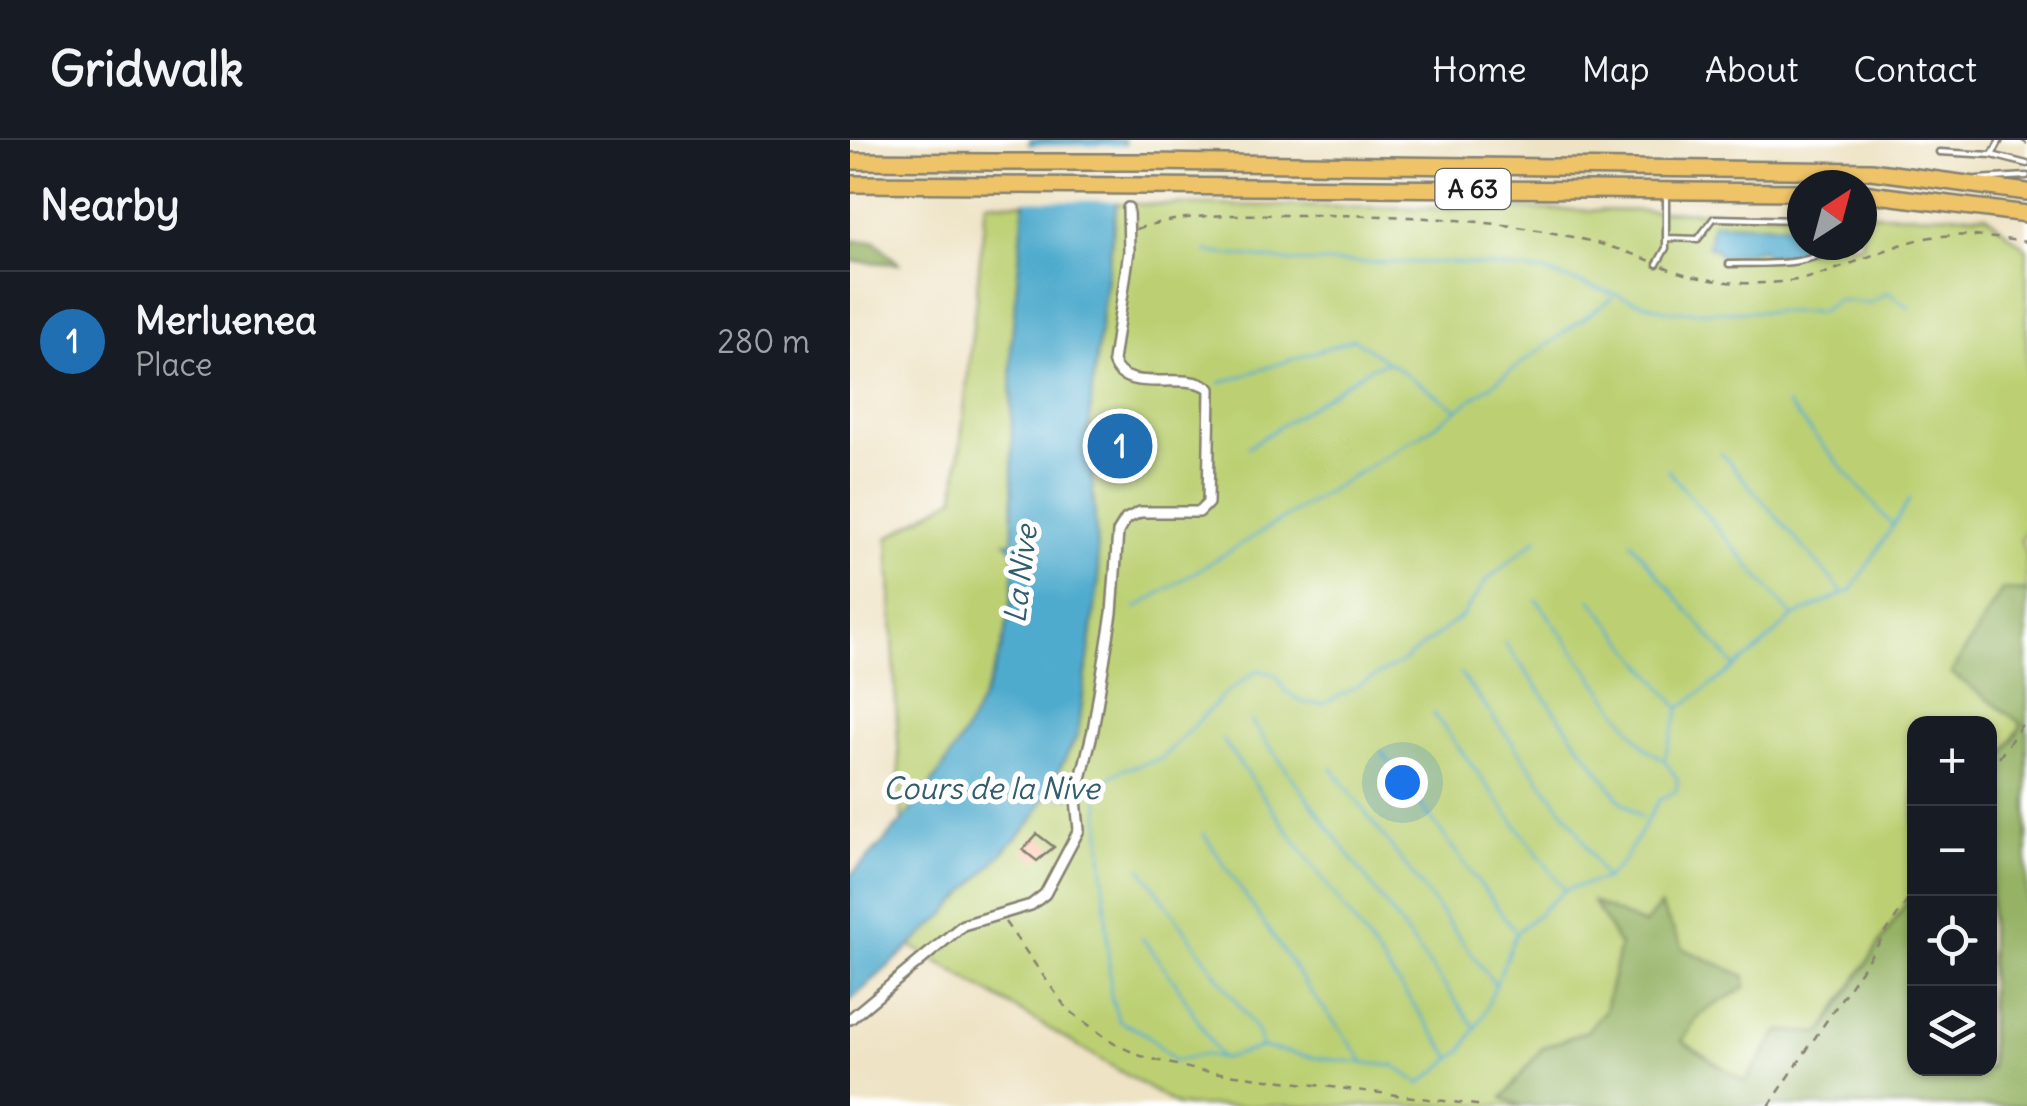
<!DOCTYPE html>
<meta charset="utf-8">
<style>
body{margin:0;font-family:Delius,sans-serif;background:#20242c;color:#f1f3f6}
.controls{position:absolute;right:30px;bottom:30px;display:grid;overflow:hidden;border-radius:20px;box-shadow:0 2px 8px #0004}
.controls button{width:90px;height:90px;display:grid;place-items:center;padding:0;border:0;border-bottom:2px solid #363941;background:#171b24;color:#f1f3f6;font:50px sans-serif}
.compass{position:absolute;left:937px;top:30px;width:90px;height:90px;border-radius:50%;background:#171b24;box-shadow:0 2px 8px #0004;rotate:36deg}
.you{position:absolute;left:552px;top:642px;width:35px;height:35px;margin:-25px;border:8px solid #fff;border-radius:50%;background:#1a73e8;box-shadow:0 0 0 15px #1a73e833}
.badge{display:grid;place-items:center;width:65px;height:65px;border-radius:50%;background:#1f6fb2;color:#fff;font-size:32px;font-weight:700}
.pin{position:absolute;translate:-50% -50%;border:5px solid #fff;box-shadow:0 2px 10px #0006}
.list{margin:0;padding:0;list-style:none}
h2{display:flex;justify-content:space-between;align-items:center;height:130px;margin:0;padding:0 40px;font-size:42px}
h2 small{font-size:32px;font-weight:400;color:#9ea1a6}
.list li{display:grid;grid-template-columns:65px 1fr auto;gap:30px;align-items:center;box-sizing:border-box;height:140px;padding:0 40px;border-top:2px solid #363941}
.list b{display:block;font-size:38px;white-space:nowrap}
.list p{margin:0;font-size:32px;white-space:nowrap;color:#9ea1a6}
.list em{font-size:32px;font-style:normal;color:#9ea1a6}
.icon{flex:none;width:55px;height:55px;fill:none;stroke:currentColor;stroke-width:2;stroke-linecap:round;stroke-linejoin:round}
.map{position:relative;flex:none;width:1177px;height:966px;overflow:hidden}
header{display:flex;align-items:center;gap:60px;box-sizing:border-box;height:140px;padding:0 50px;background:#171b24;border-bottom:2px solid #363941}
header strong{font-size:48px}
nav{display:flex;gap:55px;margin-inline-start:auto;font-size:35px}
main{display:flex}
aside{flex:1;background:#171b24}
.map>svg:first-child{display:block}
</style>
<header>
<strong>Gridwalk</strong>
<nav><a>Home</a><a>Map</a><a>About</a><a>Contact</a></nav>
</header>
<main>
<aside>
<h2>Nearby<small></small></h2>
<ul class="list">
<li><span class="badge">1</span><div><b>Merluenea</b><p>Place</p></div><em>280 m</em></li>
</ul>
</aside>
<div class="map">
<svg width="1177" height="966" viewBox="0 0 1177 966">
<rect width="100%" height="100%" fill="#fff"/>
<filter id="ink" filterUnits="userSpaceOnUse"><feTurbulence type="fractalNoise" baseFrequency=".01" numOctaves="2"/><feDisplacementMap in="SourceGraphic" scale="20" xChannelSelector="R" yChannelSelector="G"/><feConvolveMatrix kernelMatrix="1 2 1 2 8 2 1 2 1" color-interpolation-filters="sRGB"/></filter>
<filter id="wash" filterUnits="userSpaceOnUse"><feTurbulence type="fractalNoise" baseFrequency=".0048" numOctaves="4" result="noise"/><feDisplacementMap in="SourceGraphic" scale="40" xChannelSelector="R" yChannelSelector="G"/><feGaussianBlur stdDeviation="2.25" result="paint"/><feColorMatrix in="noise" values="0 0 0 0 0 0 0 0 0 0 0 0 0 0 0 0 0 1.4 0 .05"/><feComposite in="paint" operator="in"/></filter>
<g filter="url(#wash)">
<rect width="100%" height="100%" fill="#eee3c5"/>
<path fill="#bcd073" stroke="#6c7648" stroke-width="2.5" d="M136,62L952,73V105H1012V74L1136,75L1177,109V389L1171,399L1177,414V451H1151L1172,584L1140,637V584H1064V751L924,964L832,901L850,874L894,848L794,785L745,763L770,806L755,870L737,891L692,908L653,958L671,966H328L58,804L38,398L105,357Z"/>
<path fill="#95b265" stroke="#586740" stroke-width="2.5" d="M0,101H25L49,124L0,121Z
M1152,450L1177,451V966H671L653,958L692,908L737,891L755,870L770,806L743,762L794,785L810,766L834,809L895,836V848L850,874L832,901L895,942L929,891L972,893L1064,751V928H1140V637L1172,584L1101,533Z"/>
<path fill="#4fabcd" stroke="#366474" stroke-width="2.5" d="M180,0H275L242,250L239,292L249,439L228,594L183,680L96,774L0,861V736C89,650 167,541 164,412L156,402H163L161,207Z
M862,83L952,85V105H972L942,114L916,115L912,109L871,117L864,108L858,107Z"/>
<path fill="#eee3c5" d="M174,6H279L270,61L168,60Z"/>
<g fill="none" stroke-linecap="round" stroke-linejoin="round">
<path stroke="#4fabcd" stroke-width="2.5" d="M356,112L445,122L606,123L694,132L818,171L970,172L987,160L1020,163L1038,152L1060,168
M370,243L504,199L535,220
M937,264L1041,384
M398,307L521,227L538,222L607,269
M871,313L994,454
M817,329L942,476
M781,402L885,527
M741,459L828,567
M687,460L794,607L811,618
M286,468L579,290L762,158
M655,503L771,661L792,678
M610,533L727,689L755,739
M583,573L714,749
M401,581L624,886
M372,599L602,918
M531,611L664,790
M482,628L646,846
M244,650L249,660L261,857L269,881L296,894L325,921L354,914L371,919L412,907L466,918L545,926L570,944L612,911L634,874L666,793L715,750L755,739L773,722L809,660L826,651L828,640L814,620L830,568L909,509L943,477L1002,450L1060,359
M196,653L222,658
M230,657L271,630L311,619L375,554L408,530L426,535L435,551L454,563L474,564L552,522L613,475L636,441L688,398
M353,693L455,844L516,924
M291,728L407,891L411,904
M292,798L326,843L370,918"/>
</g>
<g id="blocks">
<path fill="#ffac8d" d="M283,287L288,315L257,321L252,293Z
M187,694L204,707L187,721L173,710Z"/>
</g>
</g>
<g filter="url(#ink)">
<use href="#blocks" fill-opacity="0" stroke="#858070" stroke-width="2.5"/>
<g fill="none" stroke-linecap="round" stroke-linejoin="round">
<g stroke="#858070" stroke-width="9">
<path id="lane" d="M1150,0L1142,15L1177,24
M1089,12L1142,15
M1127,39L1177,36
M816,98L848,99L864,78L952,80
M807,124L816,108V55
M879,124C914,123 958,128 986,105"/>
</g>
<g stroke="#858070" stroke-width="14">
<path id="street" d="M0,879L113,785L181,765L195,754L229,690L226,659L243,590L262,473L268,392L276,379L290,372H349L358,363L360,249C336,229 273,257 263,221L279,111L278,68"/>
</g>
<g stroke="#858070" stroke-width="20">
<path id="highway" d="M0,21L143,22
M297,22L1021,31L1177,52
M0,44L141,45
M294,46L952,52
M1012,53L1177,74"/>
</g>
<path stroke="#858070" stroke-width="2.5" stroke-dasharray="8 8" stroke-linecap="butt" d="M1171,0L1177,4
M286,89C339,72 391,75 446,75C561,75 694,78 801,121
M813,126C858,147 934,149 981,131C1013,120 1043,105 1076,98C1110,92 1144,98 1177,102
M1140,631L1177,577
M155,782L217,869L263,903L291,916L346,930L634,966
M919,966L1064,751"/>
<use href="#lane" stroke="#fff" stroke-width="4"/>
<use href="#street" stroke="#fff" stroke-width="9"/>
<use href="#highway" stroke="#efc469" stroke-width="15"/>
<g stroke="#858070" stroke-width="20" stroke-linecap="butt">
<path id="highway-bridge" d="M143,22H297
M141,45L294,46"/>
</g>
<use href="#highway-bridge" stroke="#efc469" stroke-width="15"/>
</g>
</g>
<g text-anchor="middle" stroke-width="10" stroke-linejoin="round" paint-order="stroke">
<rect fill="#fff" stroke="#606060" stroke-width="2.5" x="585.5" y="29" width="75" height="40" rx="8"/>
<g font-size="25" font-weight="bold" fill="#1c1c1c">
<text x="623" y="58">A 63</text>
</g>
<g font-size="30" font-style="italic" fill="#335c6c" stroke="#fff">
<text transform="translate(171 434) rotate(-83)" y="10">La Nive</text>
<text x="141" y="659">Cours de la Nive</text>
</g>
</g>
</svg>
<div class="controls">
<button>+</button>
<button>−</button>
<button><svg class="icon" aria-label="locate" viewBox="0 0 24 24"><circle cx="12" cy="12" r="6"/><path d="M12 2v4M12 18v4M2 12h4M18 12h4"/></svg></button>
<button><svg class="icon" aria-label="layers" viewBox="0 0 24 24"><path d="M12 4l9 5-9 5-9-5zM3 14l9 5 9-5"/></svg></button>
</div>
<svg class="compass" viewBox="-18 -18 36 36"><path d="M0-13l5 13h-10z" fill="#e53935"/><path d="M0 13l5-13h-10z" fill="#9ea1a6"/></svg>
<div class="you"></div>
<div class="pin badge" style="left:270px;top:306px">1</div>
</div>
</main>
